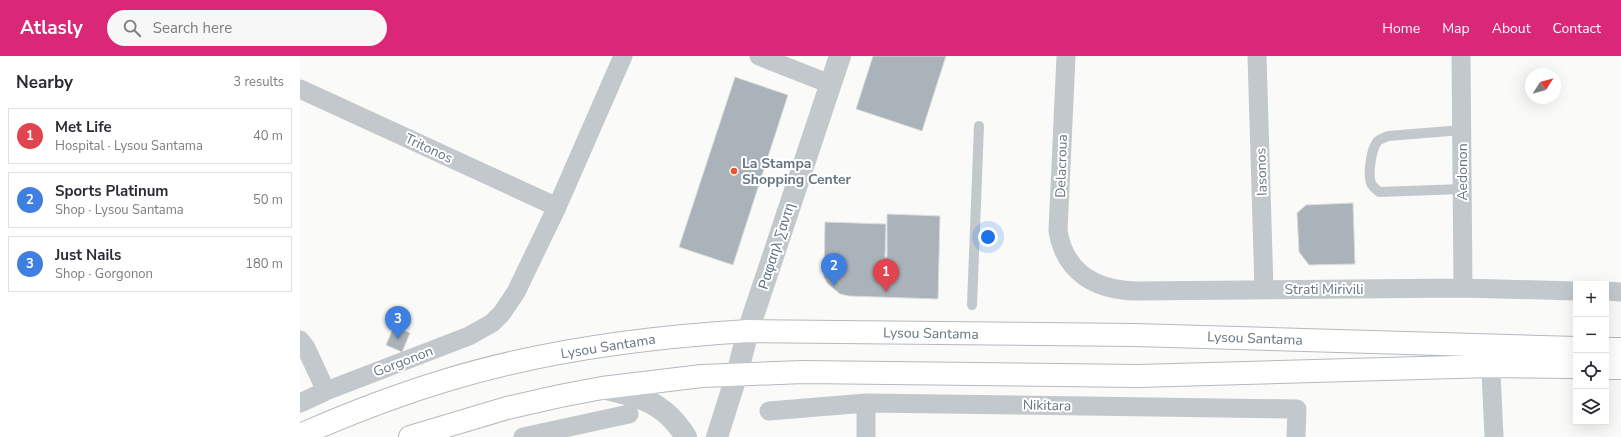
<!DOCTYPE html>
<meta charset="utf-8">
<style>
body{margin:0;font-family:"Nunito Sans",sans-serif;background:#f7f7f7;color:#2b2b33}
.controls{position:absolute;right:12px;bottom:12px;display:grid;overflow:hidden;border-radius:0px;box-shadow:0 4px 16px #0002}
.controls button{width:36px;height:36px;display:grid;place-items:center;padding:0;border:0;border-bottom:1px solid #e1e1e2;background:#fff;color:#2b2b33;font:20px sans-serif}
.compass{position:absolute;left:1225px;top:12px;width:36px;height:36px;border-radius:50%;background:#fff;box-shadow:0 4px 16px #0002;rotate:54deg}
.you{position:absolute;left:688px;top:181px;width:14px;height:14px;margin:-10px;border:3px solid #fff;border-radius:50%;background:#1a73e8;box-shadow:0 0 0 6px #1a73e833}
.badge{display:grid;place-items:center;width:26px;height:26px;border-radius:50%;background:#db2777;color:#fff;font-size:13px;font-weight:700}
.pin{position:absolute;translate:-50% -33px;filter:drop-shadow(0 1px 2px #0008)}
.pin::after{content:'';position:absolute;top:21px;width:14px;height:12px;background:inherit;clip-path:polygon(0 0,100% 0,50% 100%)}
.list{margin:0;padding:0;list-style:none}
h2{display:flex;justify-content:space-between;align-items:center;height:52px;margin:0;padding:0 16px;font-size:17px}
h2 small{font-size:13px;font-weight:400;color:#7c7c81}
.list li{display:grid;grid-template-columns:26px 1fr auto;gap:12px;align-items:center;box-sizing:border-box;height:56px;margin:0 8px 8px;padding:0 8px;border:1px solid #e1e1e2;border-radius:0px}
.list b{display:block;font-size:15px;white-space:nowrap}
.list p{margin:0;font-size:13px;white-space:nowrap;color:#7c7c81}
.list em{font-size:13px;font-style:normal;color:#7c7c81}
.icon{flex:none;width:22px;height:22px;fill:none;stroke:currentColor;stroke-width:2;stroke-linecap:round;stroke-linejoin:round}
.map{position:relative;flex:none;width:1321px;height:381px;overflow:hidden}
header{display:flex;align-items:center;gap:24px;box-sizing:border-box;height:56px;padding:0 20px;background:#db2777;color:#fff}
header strong{font-size:19px}
nav{display:flex;gap:22px;margin-inline-start:auto;font-size:14px}
.search{width:280px;height:36px;background:#f7f7f7;display:flex;align-items:center;gap:10px;box-sizing:border-box;padding:0 14px;border-radius:22px;color:#7c7c81;font-size:15px}
main{display:flex}
aside{flex:1;background:#fff}
.map>svg:first-child{display:block}
</style>
<header>
<strong>Atlasly</strong>
<div class="search"><svg class="icon" aria-label="search" viewBox="0 0 24 24"><circle cx="10" cy="10" r="6"/><path d="M15 15l6 6"/></svg>Search here</div>
<nav><a>Home</a><a>Map</a><a>About</a><a>Contact</a></nav>
</header>
<main>
<aside>
<h2>Nearby<small>3 results</small></h2>
<ul class="list">
<li><span class="badge" style="background:#e0444e">1</span><div><b>Met Life</b><p>Hospital · Lysou Santama</p></div><em>40 m</em></li>
<li><span class="badge" style="background:#3f7fe0">2</span><div><b>Sports Platinum</b><p>Shop · Lysou Santama</p></div><em>50 m</em></li>
<li><span class="badge" style="background:#3f7fe0">3</span><div><b>Just Nails</b><p>Shop · Gorgonon</p></div><em>180 m</em></li>
</ul>
</aside>
<div class="map">
<svg width="1321" height="381" viewBox="0 0 1321 381">
<rect width="100%" height="100%" fill="#fafaf8"/>
<path fill="#aab3b9" stroke="#dcdcda" d="M573,0H646L622,75L556,53Z
M435,21L488,39L433,209L379,191Z
M1053,147L1055,208L1009,209L999,196L997,157L1006,149Z
M587,158L640,160L638,243L549,240L540,238L527,227L524,221L525,166L586,168L585,201H587Z
M94,270L110,277L102,296L86,289Z"/>
<g fill="none" stroke-linecap="round" stroke-linejoin="round">
<g stroke="#b3babf" stroke-width="24">
<path id="secondary" d="M1306,293H1321
M1306,312H1321
M0,379C48,358 97,339 147,324C245,294 347,281 448,275L835,279L1276,292
M110,381L207,352L260,340L302,332L402,320L503,316L838,320L1191,310L1276,311"/>
</g>
<path stroke="#c3c8cc" stroke-width="10" d="M1162,74L1088,80C1084,82 1079,83 1077,86C1071,94 1067,121 1072,129C1074,132 1077,134 1079,136L1162,133
M672,249L679,70"/>
<path stroke="#c3c8cc" stroke-width="19" d="M459,0L530,28
M766,0L758,175C765,217 796,234 836,235L1163,232L1276,235
M957,0L964,233
M1161,0L1163,232
M0,33L257,151
M1306,235L1321,236
M0,284L6,292L26,335
M1190,294L1194,381
M0,347L26,335L169,280L192,267L202,257L216,236L257,151L323,0
M566,347V381
M469,355L566,347L997,353L996,381
M223,381L329,358"/>
<path stroke="#c3c8cc" stroke-width="22" d="M306,333C342,341 365,347 386,381
M417,381L437,318L448,275L540,0"/>
<use href="#secondary" stroke="#fff" stroke-width="22"/>
</g>
<circle fill="#e4572e" stroke="#fff" stroke-width="1.5" cx="434" cy="115" r="4"/>
<g text-anchor="middle" stroke-width="4" stroke-linejoin="round" paint-order="stroke">
<g font-size="14" fill="#657683" stroke="#fff">
<text transform="translate(129 92) rotate(25)" y="5">Tritonos</text>
<text transform="translate(761 110) rotate(-88)" y="5">Delacroua</text>
<text transform="translate(961 116) rotate(-92)" y="5">Iasonos</text>
<text transform="translate(1162 116) rotate(-90)" y="5">Aedonon</text>
<text transform="translate(476 190) rotate(-72)" y="5">Ραφαηλ Σαντη</text>
<text x="1024" y="238">Strati Mirivili</text>
<text transform="translate(631 277) rotate(1)" y="5">Lysou Santama</text>
<text transform="translate(955 282) rotate(2)" y="5">Lysou Santama</text>
<text transform="translate(308 290) rotate(-9)" y="5">Lysou Santama</text>
<text transform="translate(103 305) rotate(-21)" y="5">Gorgonon</text>
<text transform="translate(747 349) rotate(1)" y="5">Nikitara</text>
</g>
<g font-size="14" font-weight="bold" fill="#657683" stroke="#fff" text-anchor="start">
<text x="442" y="112">La Stampa<tspan x="442" dy="16">Shopping Center</tspan></text>
</g>
</g>
</svg>
<div class="controls">
<button>+</button>
<button>−</button>
<button><svg class="icon" aria-label="locate" viewBox="0 0 24 24"><circle cx="12" cy="12" r="6"/><path d="M12 2v4M12 18v4M2 12h4M18 12h4"/></svg></button>
<button><svg class="icon" aria-label="layers" viewBox="0 0 24 24"><path d="M12 4l9 5-9 5-9-5zM3 14l9 5 9-5"/></svg></button>
</div>
<svg class="compass" viewBox="-18 -18 36 36"><path d="M0-13l5 13h-10z" fill="#e53935"/><path d="M0 13l5-13h-10z" fill="#7c7c81"/></svg>
<div class="you"></div>
<div class="pin badge" style="left:586px;top:236px;background:#e0444e">1</div>
<div class="pin badge" style="left:534px;top:230px;background:#3f7fe0">2</div>
<div class="pin badge" style="left:98px;top:283px;background:#3f7fe0">3</div>
</div>
</main>
